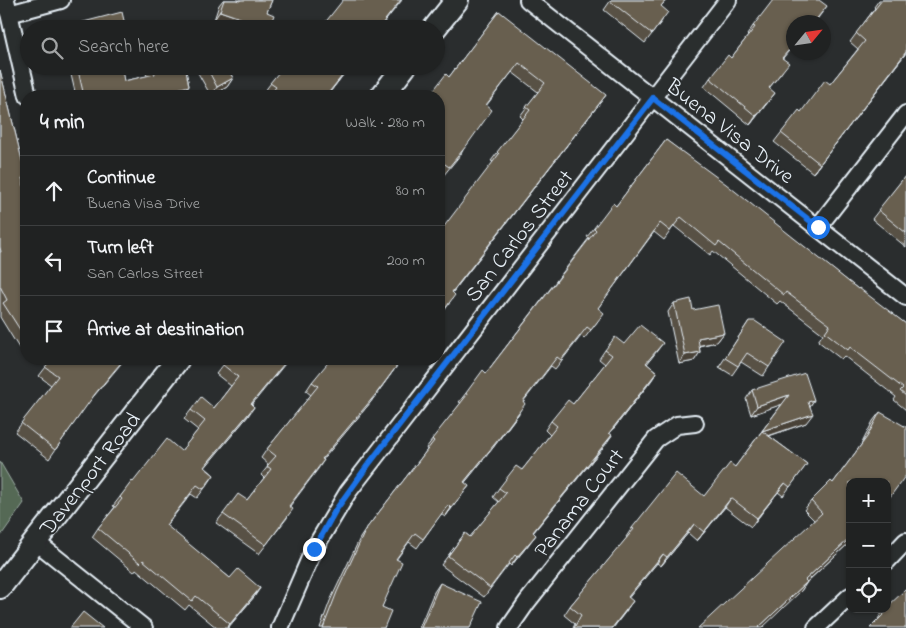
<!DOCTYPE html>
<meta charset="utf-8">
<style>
body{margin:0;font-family:"Indie Flower",sans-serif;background:#282a2a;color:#f1f3f6}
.controls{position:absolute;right:15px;bottom:15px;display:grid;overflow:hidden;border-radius:10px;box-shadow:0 1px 4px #0004}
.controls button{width:45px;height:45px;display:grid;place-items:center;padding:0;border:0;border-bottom:1px solid #3d3f40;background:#202222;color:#f1f3f6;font:25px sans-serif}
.compass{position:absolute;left:786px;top:15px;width:45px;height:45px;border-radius:50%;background:#202222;box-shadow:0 1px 4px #0004;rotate:61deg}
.stop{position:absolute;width:15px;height:15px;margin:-11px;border:4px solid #1a73e8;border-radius:50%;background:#fff}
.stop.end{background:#1a73e8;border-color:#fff;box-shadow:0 1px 5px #0008}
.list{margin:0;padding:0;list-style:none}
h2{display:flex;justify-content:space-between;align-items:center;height:65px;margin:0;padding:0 20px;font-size:21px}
h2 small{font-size:16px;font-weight:400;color:#a2a4a5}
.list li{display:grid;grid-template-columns:32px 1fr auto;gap:15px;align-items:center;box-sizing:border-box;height:70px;padding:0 20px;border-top:1px solid #3d3f40}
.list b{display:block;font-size:19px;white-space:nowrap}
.list p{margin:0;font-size:16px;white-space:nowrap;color:#a2a4a5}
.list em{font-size:16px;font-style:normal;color:#a2a4a5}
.icon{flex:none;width:28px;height:28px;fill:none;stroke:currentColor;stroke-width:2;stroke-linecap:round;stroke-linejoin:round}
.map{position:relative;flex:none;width:906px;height:628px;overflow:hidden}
.search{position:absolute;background:#202222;box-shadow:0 1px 4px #0004;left:20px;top:20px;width:425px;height:55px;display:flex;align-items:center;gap:12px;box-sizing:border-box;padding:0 18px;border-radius:28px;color:#a2a4a5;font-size:19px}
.panel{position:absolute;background:#202222;box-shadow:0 1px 4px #0004;left:20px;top:90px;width:425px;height:275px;border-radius:20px}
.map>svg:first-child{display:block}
</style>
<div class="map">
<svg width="906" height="628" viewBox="0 0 906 628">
<rect width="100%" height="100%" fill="#2a2d2e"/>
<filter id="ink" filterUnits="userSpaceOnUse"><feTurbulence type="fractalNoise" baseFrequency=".02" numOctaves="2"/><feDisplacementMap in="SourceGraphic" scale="10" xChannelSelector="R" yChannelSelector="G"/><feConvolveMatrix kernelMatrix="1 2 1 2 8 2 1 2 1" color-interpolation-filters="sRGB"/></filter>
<g filter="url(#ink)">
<path fill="#546955" stroke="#9eada6" d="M0,462L24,503L0,537Z"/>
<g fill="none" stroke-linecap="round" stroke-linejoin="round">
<g stroke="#e8f1f8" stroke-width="20">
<path id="street" d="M6,0L28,96
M528,0L906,297
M9,14L61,0
M818,227L906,114
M35,541L144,628
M887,561L906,541
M280,628L314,549L348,492L728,0
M509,628L527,602L656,439L677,425L695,423
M816,628L850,596"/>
</g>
<g stroke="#e8f1f8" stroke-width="26">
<path id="secondary" d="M434,29L457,0
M382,96L405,66
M0,587L178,359"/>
</g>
<use href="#street" stroke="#2a2d2e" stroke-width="16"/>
<use href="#secondary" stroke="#2a2d2e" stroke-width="22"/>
</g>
<path fill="#595145" stroke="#e8f1f8" d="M223,0H272L267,12L269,29H239L214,20L219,5Z
M611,0H667L661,6L662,21L645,43L604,10Z
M879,0H906V53L813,173L774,142L781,133L801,112L830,84L858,49L850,42L875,8L874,7Z
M827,6L815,22H794V45L783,58L782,72L769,88L768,102L750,125L704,87L710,78L731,58L748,36L747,35L753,26Z
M499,11L599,104L452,293L449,304L439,318L493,162L491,161L523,119L520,116L538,92L512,72L486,106L461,154L443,176L439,173V96L449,77Z
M69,66H121L124,81L147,76L144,66H185L189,86L183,95L179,96H76Z
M194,66H243L231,74L233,78L227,87L211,96Z
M284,66H350L327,96H269L264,92Z
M0,70L26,177L23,181L26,194V343L19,348L0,317Z
M666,140L858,289L906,324V410L894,400L896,397L844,356L841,359L818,341L823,334L780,301L777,304L713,251L710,255L674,226L664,240L654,232L598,308L597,322L584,339L581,336L555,369L551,366L523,402L519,413L492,449L465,482L462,495L445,517L441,514L417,548L409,542L396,560L382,607L384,628H320L330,601L360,538L366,529L427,450L426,448L461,403L459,402L466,393L486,373L589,238L587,237L594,228L616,206Z
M906,175V247L872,219Z
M674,303L693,310L724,333L717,342L699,346L700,352L694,361L679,364L668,312Z
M749,321L769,367L763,376L741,362L732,375L719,367Z
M663,343L647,364L657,372L651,381L610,433L606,444L533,533L529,544L511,566L509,564L484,597L441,565L465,533L470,537L499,502L493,497L499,488L522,470L550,435L545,430L551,421L573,404L605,364L599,359L605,350L624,344Z
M52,359H125L88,403L49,459L15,432L51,385L39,376Z
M228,359L252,405L248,416L205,467L214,475L208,484L197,498L191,494L166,526L230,578L260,588L254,597L228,628H217L189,605L185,610L136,569L134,572L92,537L98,528L115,507L113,506L120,497L133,482L181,451L198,430L184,419L191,410L214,408L231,386L216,374Z
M402,359L370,403L323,459L324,460L318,469L290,506L287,518L259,554L216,523L223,514L247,500L264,478L261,475L269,465L261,458L267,449L311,395L306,391L312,382L336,361Z
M752,390L814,400L810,406L806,423L769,436L807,464L783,496L778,492L751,527L725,507L697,541L688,533L661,566L657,563L628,597L627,610L613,628H573L575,624L564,615L570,606L627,538L626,537L632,528L704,496L735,467L782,404L751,415L746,399Z
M880,412L850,542L807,582L801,591L814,520L804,510L811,501L833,483L861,445L873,421Z
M440,583L470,628H419L434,592Z
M884,610L906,628L879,620L878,619Z"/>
<path fill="#494238" stroke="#e8f1f8" d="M401,0H402L379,29H378Z
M220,11L269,28L239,29L214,20Z
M906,52V53L813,173L820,164Z
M235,66H243L222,79L228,70Z
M350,66L327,96H326Z
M233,78L227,87L211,96L217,87Z
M189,86L183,95L179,96H150Z
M775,93L768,102L750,125L756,116Z
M606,95L599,104L446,301L452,292Z
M724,333L717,342L691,347L698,338Z
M26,338V343L19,348Z
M700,352L694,361L679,364L685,355Z
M288,359H289L245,413L251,404Z
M402,359L370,403L316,468L322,459Z
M657,372L651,381L603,442L609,433Z
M789,395L783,404L751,415L757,406Z
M814,400L808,409V402Z
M254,407L248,416L198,476L204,467Z
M519,413L492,449L458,491L464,482Z
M813,414L806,423L756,440L762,431Z
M612,435L606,444L526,541L533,532Z
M785,483L778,492L751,527L757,518Z
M469,486L462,495L445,517L451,508Z
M731,498L725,507L697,541L704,532Z
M694,524L688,533L661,566L667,557Z
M536,535L529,544L511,566L517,557Z
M850,538V542L799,589L805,580Z
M663,554L657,563L622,606L628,597Z
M807,582L801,591L762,628H758Z
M260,588L254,597L227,628L230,624Z
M633,601L613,628H612Z"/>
<path fill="#685e50" stroke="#e8f1f8" d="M224,0H236L240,1V0H272L267,12L274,15L269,28L220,11Z
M343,0H401L378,29H320Z
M611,0H666L661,6L668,12L652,34L610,1Z
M773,0H819L827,6L814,22H794V44L782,58L789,63L769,88L775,93L756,116L710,78L728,55L731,58L755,27L753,26Z
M882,0H906V52L820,164L781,133L799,110L801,112L825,80L830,84L865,41L856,33Z
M499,11L606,95L452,292L455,295L439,317V233L499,154L497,152L530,110L526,107L545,83L519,63L486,105L492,110L467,145L449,167L442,162L439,166V96H429L446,74L449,77Z
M122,12L126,29H68V26Z
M77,66H121L124,81L155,74L153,66H185L189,86L150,96H84Z
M206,66H235L228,70L233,78L217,87Z
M284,66H350L326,96H269L276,87L270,83Z
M0,70L26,177L22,178L26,194V339L3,303L7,300L0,286V252H1L0,247Z
M666,140L726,184L858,289L859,288L906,324V396L900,391L903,388L850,347L848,350L825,332L830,325L786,292L784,295L719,242L716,246L681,217L670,231L660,223L598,308L604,313L591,330L587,327L561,360L557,357L523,401L525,404L498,440L464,482L469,486L451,508L448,505L423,539L415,533L396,559L402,562L382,607L391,611L384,628H323L337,592L366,529L434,441L432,439L467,395L466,393L483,370L486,373L596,230L594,228L613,203L616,206Z
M906,175V233L878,210Z
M691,299L693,310L718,305L724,333L698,338L700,352L685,355L674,303Z
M749,321H755L786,342L769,367L747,353L738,366L725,358Z
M640,325L663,343L646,363L657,372L609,433L612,435L533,532L536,535L517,557L515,555L490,588L448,556L465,533L470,537L506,493L499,488L516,466L522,470L557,426L551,421L568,400L573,404L612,355L605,350L615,337L624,344Z
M52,359H124L95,394L55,450L21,423L58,376L45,367Z
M228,359H288L251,404L254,407L204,467L214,475L203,489L197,485L166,525L230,578L238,569L260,588L230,624L196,596L192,601L143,560L140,563L98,528L122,499L120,497L132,481L133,482L167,439L181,451L205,421L191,410L201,397L214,408L238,377L223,365Z
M331,359H332L336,361L338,359H402L376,394L322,459L324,460L289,506L293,509L266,545L223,514L238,494L247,500L271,469L267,466L276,456L267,449L318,386L312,382Z
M805,373L814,400L808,402L813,414L762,431L807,464L790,487L785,483L757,518L731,498L704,532L694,524L667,557L663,554L628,597L633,601L612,628H574L581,615L570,606L634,529L632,528L676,473L704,496L730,463L735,467L789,395L757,406L752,390Z
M880,412L906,427V475L887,501V482H850V538L805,580L807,582L758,628H698L822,513L811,501L831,481L833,483L867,437Z
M440,583L482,602L470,628H421Z
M905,590H906V628H870L886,612L884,610L887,609V607Z
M83,612L103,628H70Z"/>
</g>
<g fill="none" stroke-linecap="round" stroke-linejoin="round" filter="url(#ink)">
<path stroke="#1a73e8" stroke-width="6" d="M314,549L335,511L368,465L653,98L818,227"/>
</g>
<g text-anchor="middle" stroke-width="4" stroke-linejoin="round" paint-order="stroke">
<g font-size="22" fill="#e8f1f8" stroke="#2a2d2e">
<text transform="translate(731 130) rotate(38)" y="8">Buena Visa Drive</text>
<text transform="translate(518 235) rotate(-52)" y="8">San Carlos Street</text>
<text transform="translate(89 473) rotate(-52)" y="8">Davenport Road</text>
<text transform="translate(578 502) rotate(-52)" y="8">Panama Court</text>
</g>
</g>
</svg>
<div class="controls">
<button>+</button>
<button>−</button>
<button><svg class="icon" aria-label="locate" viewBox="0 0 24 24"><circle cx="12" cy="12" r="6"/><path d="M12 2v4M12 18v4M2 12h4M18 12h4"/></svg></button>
</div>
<svg class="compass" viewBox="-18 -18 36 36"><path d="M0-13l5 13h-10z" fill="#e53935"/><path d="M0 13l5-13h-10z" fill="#a2a4a5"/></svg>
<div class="stop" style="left:818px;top:227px"></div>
<div class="stop end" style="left:314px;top:549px"></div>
<div class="search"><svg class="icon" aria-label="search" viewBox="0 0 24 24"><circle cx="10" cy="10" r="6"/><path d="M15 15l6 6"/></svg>Search here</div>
<section class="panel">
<h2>4 min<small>Walk · 280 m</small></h2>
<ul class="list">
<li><svg class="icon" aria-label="ahead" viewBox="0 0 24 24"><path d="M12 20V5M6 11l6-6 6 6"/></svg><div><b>Continue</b><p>Buena Visa Drive</p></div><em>80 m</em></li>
<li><svg class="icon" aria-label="left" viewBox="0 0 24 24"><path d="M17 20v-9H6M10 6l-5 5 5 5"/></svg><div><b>Turn left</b><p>San Carlos Street</p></div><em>200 m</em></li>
<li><svg class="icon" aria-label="arrive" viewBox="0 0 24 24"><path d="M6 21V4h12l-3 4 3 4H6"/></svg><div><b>Arrive at destination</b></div></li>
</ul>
</section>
</div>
